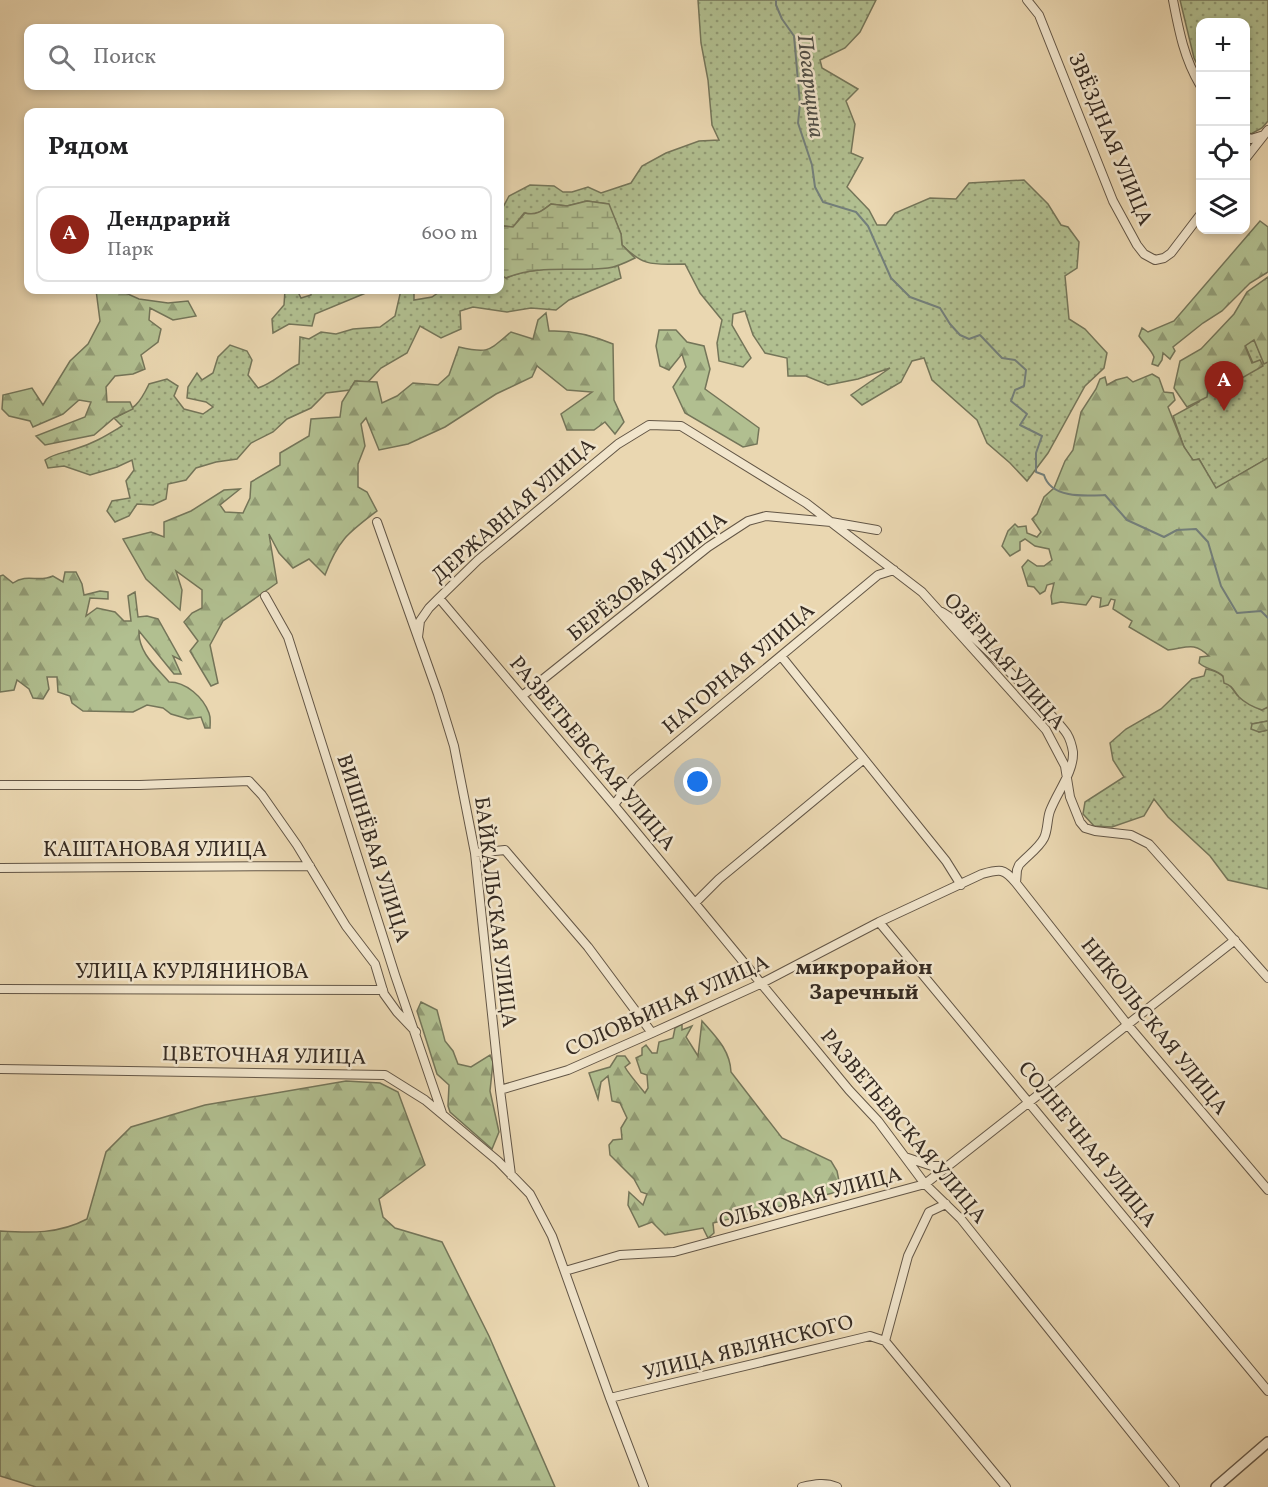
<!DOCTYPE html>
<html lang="ru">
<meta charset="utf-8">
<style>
body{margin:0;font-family:Vollkorn,serif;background:#f6f6f6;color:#202124}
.controls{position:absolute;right:18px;top:18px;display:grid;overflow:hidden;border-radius:12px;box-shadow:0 3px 9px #0003}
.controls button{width:54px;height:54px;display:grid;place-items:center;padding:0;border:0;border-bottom:2px solid #e0e0e0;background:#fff;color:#202124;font:30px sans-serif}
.you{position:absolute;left:698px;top:782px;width:21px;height:21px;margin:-15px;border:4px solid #fff;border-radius:50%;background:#1a73e8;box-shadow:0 0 0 9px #1a73e833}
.badge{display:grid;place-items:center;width:39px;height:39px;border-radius:50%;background:#8f2418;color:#fff;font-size:20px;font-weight:700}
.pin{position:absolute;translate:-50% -50px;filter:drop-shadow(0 2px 3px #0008)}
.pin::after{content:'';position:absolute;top:32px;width:21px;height:18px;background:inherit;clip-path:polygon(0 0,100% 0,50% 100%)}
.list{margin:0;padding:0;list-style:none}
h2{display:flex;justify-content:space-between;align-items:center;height:78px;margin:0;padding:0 24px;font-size:26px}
h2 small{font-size:20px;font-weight:400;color:#757577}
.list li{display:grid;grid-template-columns:39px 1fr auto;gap:18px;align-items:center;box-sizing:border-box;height:96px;margin:0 12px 12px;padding:0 12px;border:2px solid #e0e0e0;border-radius:12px}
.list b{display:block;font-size:22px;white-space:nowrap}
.list p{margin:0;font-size:20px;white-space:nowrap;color:#757577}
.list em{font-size:20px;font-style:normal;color:#757577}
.icon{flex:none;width:33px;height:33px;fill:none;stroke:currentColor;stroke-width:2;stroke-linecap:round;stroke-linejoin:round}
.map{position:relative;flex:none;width:1268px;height:1487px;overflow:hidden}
.search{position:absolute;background:#fff;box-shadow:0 3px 9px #0003;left:24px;top:24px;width:480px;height:66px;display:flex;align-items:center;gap:15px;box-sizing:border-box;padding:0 21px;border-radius:12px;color:#757577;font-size:22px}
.panel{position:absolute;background:#fff;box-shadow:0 3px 9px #0003;left:24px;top:108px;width:480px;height:186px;border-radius:12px}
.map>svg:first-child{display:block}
</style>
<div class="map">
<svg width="1268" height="1487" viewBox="0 0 1268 1487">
<defs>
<pattern id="grass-dots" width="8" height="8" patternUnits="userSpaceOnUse" patternTransform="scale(1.5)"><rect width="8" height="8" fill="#b1bf90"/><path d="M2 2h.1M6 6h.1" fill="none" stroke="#919b75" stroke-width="1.8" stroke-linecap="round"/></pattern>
<pattern id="forest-firs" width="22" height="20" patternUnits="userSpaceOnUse" patternTransform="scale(1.5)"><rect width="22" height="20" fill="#b1bf90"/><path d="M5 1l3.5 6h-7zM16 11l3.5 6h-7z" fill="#919b75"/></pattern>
<pattern id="wetland-marsh" width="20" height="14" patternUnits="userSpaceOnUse" patternTransform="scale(1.5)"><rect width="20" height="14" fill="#b1bf90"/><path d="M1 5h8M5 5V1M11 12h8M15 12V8" fill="none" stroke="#919b75"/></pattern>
</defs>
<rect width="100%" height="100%" fill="#ead7b1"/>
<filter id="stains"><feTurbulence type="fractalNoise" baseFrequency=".00333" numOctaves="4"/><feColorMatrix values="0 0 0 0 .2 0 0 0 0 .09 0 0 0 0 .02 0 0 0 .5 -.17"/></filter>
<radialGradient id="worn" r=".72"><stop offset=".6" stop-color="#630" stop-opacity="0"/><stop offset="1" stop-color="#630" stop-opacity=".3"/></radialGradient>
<path fill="url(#grass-dots)" stroke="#747559" stroke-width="1.5" d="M698,0H876L860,32L845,48L820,60L822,68L858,89L846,101L855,124L851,153L863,158L847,187L869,210L877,225H886L895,213L930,198L956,199L969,183L1024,180L1048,204L1061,225L1068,227L1079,242L1077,268L1065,276L1069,319L1085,329L1107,353L1104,368L1085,386L1048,453L1027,481L1010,463L987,443L977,420L932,380L924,358L912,361L901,382L862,405L851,395L890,368L858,379L828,385L806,376H788L787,358L765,353L753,335L745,311L733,314L732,325L751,358L743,367L719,361L717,343L722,320L700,293L685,264C654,264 645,268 622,245L621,234L608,204L587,201L567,206L551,204C542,211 536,216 524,213L513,227L504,226L500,229V213L509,196L530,185L554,186L563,192H572L588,187L601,193L631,183L642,166L666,153L699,141L719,140L712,125L708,80L701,43Z
M1180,0H1268V121L1262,128L1251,134L1246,131V22H1200V70L1194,58Z
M618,265L621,278L569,300L556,310L531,308L507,312L473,307L460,311L461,329L441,338L420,326L407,353L381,368L368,382L355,381L350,390L326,393L311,408L287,419L273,432L251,443L237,459L216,462L196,468L186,480L168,484L166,499L153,505L137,504L129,516L115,522L107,511L112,501L130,498L126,481L134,470L132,460L117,467L90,475L64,466L48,468L45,460C55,453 64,453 75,449C93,444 107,435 122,426L114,418C135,408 139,405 149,384L167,379L178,386L174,396L184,409L203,414L213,407L206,402L187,398L188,387L197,373L202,380L213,373L218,357L230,345L247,351L252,360L248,375L258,388C274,383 284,371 299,364L300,337L309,339L321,332L336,334L353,329L380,327L395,316L401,290H414V300L432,297L442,290H500V275L506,278C531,267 558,269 585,268C597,268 607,269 618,265Z
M285,290H297L301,298L311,295V290H373L315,314L312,326L289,324L273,333L272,319L284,305Z
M1254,339L1264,363L1268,362V458L1216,489L1199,459L1193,461L1184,447L1173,416L1199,402L1208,389L1216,384L1227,390L1253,363L1245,345Z
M1206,669C1225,672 1226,681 1237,695C1243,701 1254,706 1262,710L1268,707V721L1252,724L1259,732L1268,730V889L1228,880L1210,856L1168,817L1154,799L1144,816L1112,827L1094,826L1083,814L1085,802L1124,777L1113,760L1110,743L1126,729L1161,709L1192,679L1204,676Z"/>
<path fill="url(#forest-firs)" stroke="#747559" stroke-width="1.5" d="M1260,221L1268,227V272L1250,283L1222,311L1203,323L1173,347L1175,351L1170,359L1163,353L1162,360L1158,366L1152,364L1154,357C1151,349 1144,344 1139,336L1142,328L1148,332L1174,321Z
M1268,277V362L1264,364L1254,340L1245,346L1252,363L1260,360L1263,366L1233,383L1227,390L1216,384L1208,389L1207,397L1187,407L1174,388L1180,361L1201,349L1234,314L1247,292Z
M96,290H119L139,299L168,303L188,301L196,316L173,320L150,308L149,320L161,329L158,342L141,355L145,369L133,374L115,376L106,387L107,402H130L133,409L114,418L94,435L45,445L36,436L85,417L91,402L79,400L63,414L33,427L30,421L9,416L2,409L3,395L32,388L43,405L70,361L88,344L100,321Z
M546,313L549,331C572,330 592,335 613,344L614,400L624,422L615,434L605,422L594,430H567L561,414L592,392L567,390L537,366L532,377L496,394L445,427L408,444L379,450L366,418L361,424L365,446L358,464V487L367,492L377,511C348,533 338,540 325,575L309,559L293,568L279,553L269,534L277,583L223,621L210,645L218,683L211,686L190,651L198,641L184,622L192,613L202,608V590L176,571L182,590L180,610L146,579L123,539L151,532L164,537V522L191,511L224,490L240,489L220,505L225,512L243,513L250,498L251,482L280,465V453L309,436L311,419L340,417L342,402L355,381L377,382L382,403L397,396L413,383L438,385L449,375L459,347C489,354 488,351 511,332L533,339L538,320Z
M659,330H676L687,342L704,346L710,369L705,389L759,428L757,444L743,447L685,413L673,387L686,367L682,354L669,370L660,366L656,346Z
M1152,374L1159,378L1164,392L1173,393L1175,400L1168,407L1184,447L1193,460L1199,459L1216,488L1268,458V707L1262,710C1253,707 1245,703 1239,697C1233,690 1233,686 1224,683L1223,676C1216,669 1207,670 1199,663L1200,657L1209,656C1193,641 1187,648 1168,650L1129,627L1132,621L1113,609L1115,600L1111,599L1108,605L1100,607L1101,598L1092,596L1086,605L1061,602L1052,604L1051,596L1054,583L1047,585L1045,591L1040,594L1034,587L1028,586L1022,567L1028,560L1037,566H1044L1052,560L1049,549L1035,546L1025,539L1020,542V550L1010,556L1002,546L1008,531L1015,524L1018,527L1026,526L1027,533L1037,537L1041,532L1032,519L1037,514L1044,497L1054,488L1065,461L1073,450L1081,412L1096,389L1100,379L1105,377L1107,385L1116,380L1127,377L1133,382Z
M65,572H76L82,584L84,595L100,591L108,592V599L90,598L86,616L97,608L115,612L124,621H131L128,596L135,592L138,617L147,616L158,619L181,660L173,656L181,674H174L139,631C138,652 156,667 169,682C186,682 203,697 209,713C211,718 210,724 210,728H205L201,717L188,719L171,714L163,708L147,705L133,712L83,711L72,703L70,696L58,692L57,677H47L49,689L43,699L33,698L29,689L17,680L14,690L0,692V576L3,575L13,583C28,573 38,583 53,576L63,582Z
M1268,721V730L1259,732L1251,729L1252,724Z
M421,1002L437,1010L445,1041L453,1051L458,1064L471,1067L490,1055L493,1062L490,1091L499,1132L492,1149L450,1112L448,1106L449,1085L437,1074L417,1011Z
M702,1021C716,1037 730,1050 731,1072L782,1138L831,1161L837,1171L841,1191L713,1223L714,1233L708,1238L703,1228L665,1235L652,1222L639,1227L628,1205L629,1192L643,1205L647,1194L641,1192L634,1179L610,1155L609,1145L613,1140L622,1139L621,1128L627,1118L620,1103L612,1101L608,1076L601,1082L598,1099L589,1073L610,1067L617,1056H625L630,1063L625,1067C628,1073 640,1087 645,1093L648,1088L647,1075L641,1073L636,1058L642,1055V1048L646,1045L652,1053H657L659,1042L673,1038L675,1028L682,1024V1030L692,1026L686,1037L698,1056Z
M346,1081L380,1083L398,1092L425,1165L379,1199L383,1217L395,1228L442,1242L489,1336L555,1487H36L0,1476V1231C31,1233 59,1234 87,1219L106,1152L131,1127L205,1105Z"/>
<path fill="url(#wetland-marsh)" stroke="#747559" stroke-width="1.5" d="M587,201L609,204L621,234L622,245L635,258C627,262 617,267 608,268C573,272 539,264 506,278L500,275V229L504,226L513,227L525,213C536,216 542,211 551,204L567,206Z"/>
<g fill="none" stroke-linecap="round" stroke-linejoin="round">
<path stroke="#737f7b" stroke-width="2" d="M776,0V5L782,19L794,36L800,104L798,123L812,165L815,187L823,202L856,212L868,226L891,278L910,297L940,308L950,324L960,335L969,339L980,335L1002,358L1015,360L1026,370L1024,386L1015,390L1011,401L1027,414L1020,425L1042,436L1036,453V472L1044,475C1051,499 1086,496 1105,495L1127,520L1164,537L1177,530L1196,529L1208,542L1221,586L1237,613L1261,611L1268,618"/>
<g stroke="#635646" stroke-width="10">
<path id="minor" d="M1027,0L1039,15L1113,201L1137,245L1144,254L1155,260L1164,258L1171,253L1200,215
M1173,0C1179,31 1184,58 1200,85
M1246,137L1251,139L1264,135
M1246,158L1268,130
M377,522L438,694L454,746L475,853L500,1090L511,1175
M265,596L288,637L395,975L442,1113
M439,598L614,805L849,1090L878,1121L925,1184L961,1219L1175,1487
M418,637L420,621L429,608L439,598L478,560L618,444L649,425L681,426L806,503L922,592L1046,730L1065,766L1070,797L1080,822L1085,828L1095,831L1131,835L1149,844L1268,978
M781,656L946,861L961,885
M522,696L708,547L748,521L766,516L831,522L877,530
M0,785H140L249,781L262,795L297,845L346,926L375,964L384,994L397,1012L416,1032
M614,805L633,779L878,575L894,570
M475,853L505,850L588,947L652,1033
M0,868L310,866
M1016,883L1127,1024L1268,1190
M695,903L719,879L864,759
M879,922L1268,1391
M0,989L383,990
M0,1069L385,1075L425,1100L498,1161L530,1194L552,1236L610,1398L644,1487
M500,1090L568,1070L652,1033L760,984L879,922L982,874C1000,869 1004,868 1016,883L1017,870L1019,865C1027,856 1039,848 1044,838C1048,830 1047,819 1050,811C1057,792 1074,772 1073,752C1072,746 1070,739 1067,734C1056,717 954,613 939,611
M905,1157L932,1166H945
M565,1271L620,1255L674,1252L925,1184L1235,940
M885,1341L908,1256L929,1212L946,1204
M610,1398L870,1336L885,1341L1006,1487
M802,1487C815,1484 825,1482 837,1487"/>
</g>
<g stroke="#635646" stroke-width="12">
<path id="tertiary" d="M1216,1487L1268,1442"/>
</g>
<use href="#minor" stroke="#f1e5cc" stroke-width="8"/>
<use href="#tertiary" stroke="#f1e5cc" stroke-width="9"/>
</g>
<g text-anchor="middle" stroke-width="5" stroke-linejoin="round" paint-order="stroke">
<g font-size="21" fill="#362b22" stroke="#f1e5cc">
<text transform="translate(1111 139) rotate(67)" y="7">ЗВЁЗДНАЯ УЛИЦА</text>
<text transform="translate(513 510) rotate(-41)" y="7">ДЕРЖАВНАЯ УЛИЦА</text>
<text transform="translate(647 576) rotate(-38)" y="7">БЕРЁЗОВАЯ УЛИЦА</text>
<text transform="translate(1005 661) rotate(49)" y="7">ОЗЁРНАЯ УЛИЦА</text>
<text transform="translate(738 668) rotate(-40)" y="7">НАГОРНАЯ УЛИЦА</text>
<text transform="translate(593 753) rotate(50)" y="7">РАЗВЕТЬЕВСКАЯ УЛИЦА</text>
<text transform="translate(374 848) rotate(72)" y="7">ВИШНЁВАЯ УЛИЦА</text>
<text x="155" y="856">КАШТАНОВАЯ УЛИЦА</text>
<text transform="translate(496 912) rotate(83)" y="7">БАЙКАЛЬСКАЯ УЛИЦА</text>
<text x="192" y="978">УЛИЦА КУРЛЯНИНОВА</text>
<text transform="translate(667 1005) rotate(-24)" y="7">СОЛОВЬИНАЯ УЛИЦА</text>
<text transform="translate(1155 1026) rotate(51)" y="7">НИКОЛЬСКАЯ УЛИЦА</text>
<text transform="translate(264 1055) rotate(1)" y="7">ЦВЕТОЧНАЯ УЛИЦА</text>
<text transform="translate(904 1126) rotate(50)" y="7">РАЗВЕТЬЕВСКАЯ УЛИЦА</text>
<text transform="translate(1088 1144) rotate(51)" y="7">СОЛНЕЧНАЯ УЛИЦА</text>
<text transform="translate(810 1197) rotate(-15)" y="7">ОЛЬХОВАЯ УЛИЦА</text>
<text transform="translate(748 1347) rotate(-14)" y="7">УЛИЦА ЯВЛЯНСКОГО</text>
</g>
<g font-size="22" font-style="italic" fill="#504e47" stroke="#f1e5cc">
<text transform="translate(812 86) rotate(83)" y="8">Погарщина</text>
</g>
<g font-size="22" font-weight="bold" fill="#362b22" stroke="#f1e5cc">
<text x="864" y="974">микрорайон<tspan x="864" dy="25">Заречный</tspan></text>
</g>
</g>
<rect width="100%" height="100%" filter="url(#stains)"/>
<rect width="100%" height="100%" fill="url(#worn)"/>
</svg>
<div class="controls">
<button>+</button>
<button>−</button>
<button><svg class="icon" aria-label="locate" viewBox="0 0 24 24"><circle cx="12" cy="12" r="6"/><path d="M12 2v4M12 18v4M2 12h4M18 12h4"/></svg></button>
<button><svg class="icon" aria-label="layers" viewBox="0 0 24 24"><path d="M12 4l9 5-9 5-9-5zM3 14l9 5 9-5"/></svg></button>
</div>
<div class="you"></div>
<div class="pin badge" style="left:1224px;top:411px">A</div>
<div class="search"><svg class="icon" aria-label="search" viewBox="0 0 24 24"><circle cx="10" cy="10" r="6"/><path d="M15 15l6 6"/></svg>Поиск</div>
<section class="panel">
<h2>Рядом<small></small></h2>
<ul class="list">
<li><span class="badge">A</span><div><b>Дендрарий</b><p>Парк</p></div><em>600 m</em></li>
</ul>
</section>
</div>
